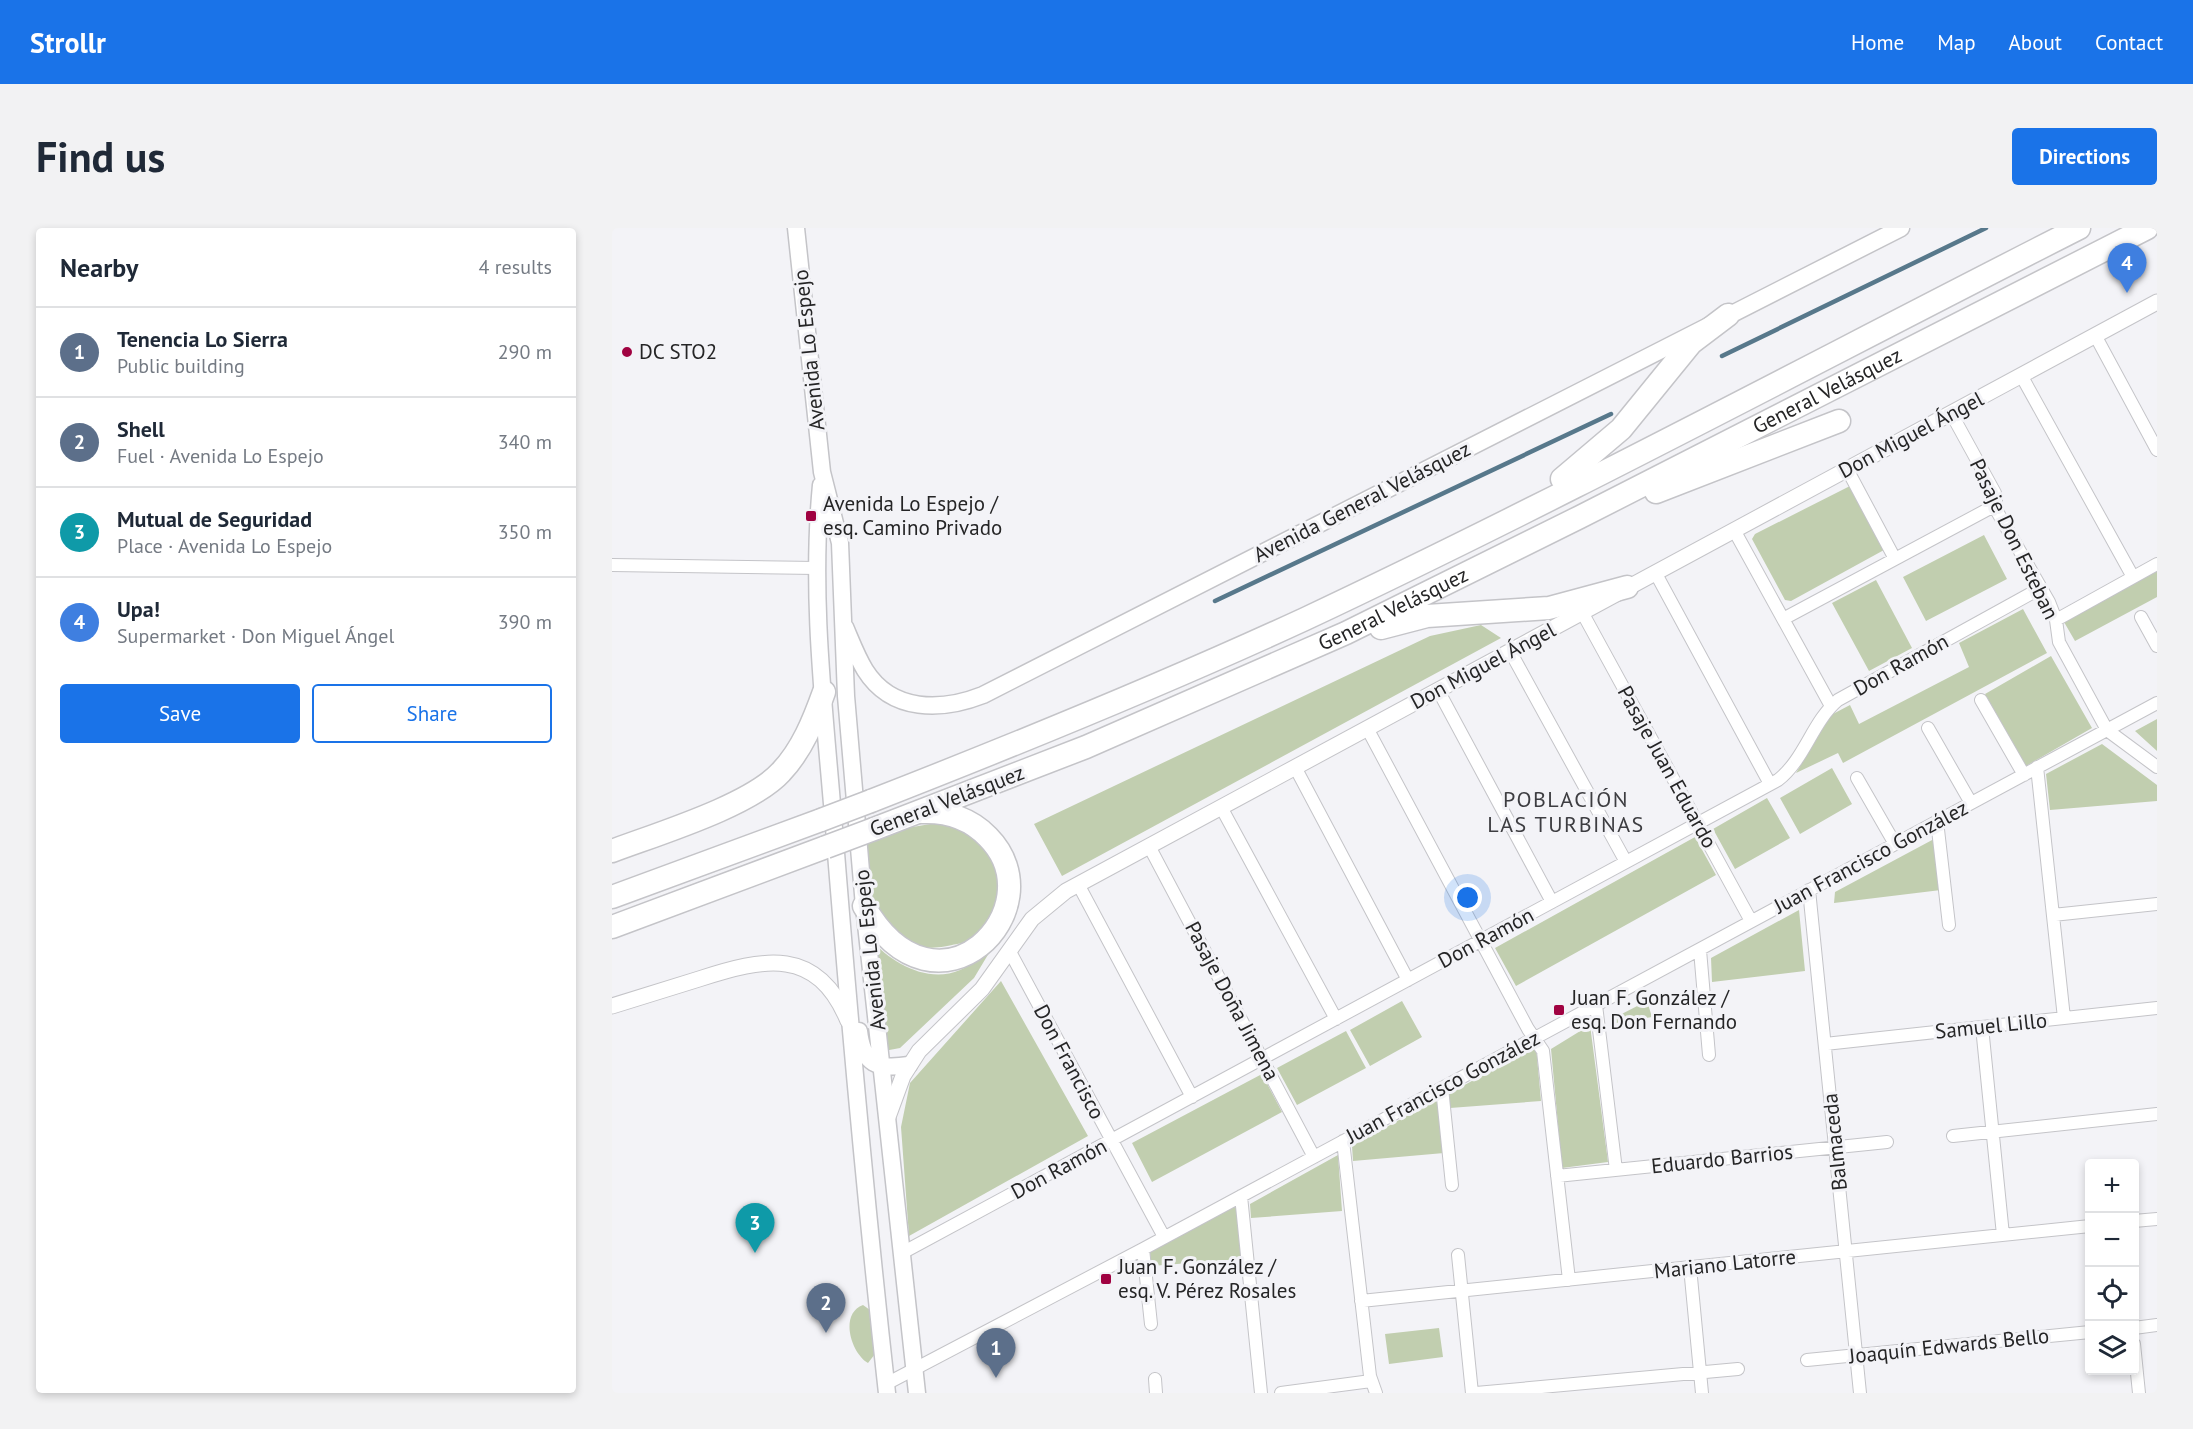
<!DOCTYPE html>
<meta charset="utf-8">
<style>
body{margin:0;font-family:"PT Sans",sans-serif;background:#f2f2f3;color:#1f2937}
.controls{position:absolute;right:18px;bottom:18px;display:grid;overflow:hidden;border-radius:6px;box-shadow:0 3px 9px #0003}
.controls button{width:54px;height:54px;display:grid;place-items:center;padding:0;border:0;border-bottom:2px solid #e0e1e3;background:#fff;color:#1f2937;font:30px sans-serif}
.you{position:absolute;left:856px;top:670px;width:21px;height:21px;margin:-15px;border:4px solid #fff;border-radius:50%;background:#1a73e8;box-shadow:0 0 0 9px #1a73e833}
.badge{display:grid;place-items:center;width:39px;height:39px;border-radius:50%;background:#1a73e8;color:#fff;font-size:20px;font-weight:700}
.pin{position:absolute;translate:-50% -50px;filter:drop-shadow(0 2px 3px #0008)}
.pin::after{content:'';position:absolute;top:32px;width:21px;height:18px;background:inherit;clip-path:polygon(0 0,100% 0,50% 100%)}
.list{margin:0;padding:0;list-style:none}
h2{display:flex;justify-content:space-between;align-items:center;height:78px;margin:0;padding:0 24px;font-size:26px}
h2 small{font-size:20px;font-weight:400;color:#747a83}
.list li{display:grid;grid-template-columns:39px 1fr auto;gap:18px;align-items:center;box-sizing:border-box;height:90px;padding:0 24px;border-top:2px solid #e0e1e3}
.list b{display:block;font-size:22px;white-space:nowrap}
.list p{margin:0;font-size:20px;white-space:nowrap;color:#747a83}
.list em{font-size:20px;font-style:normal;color:#747a83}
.actions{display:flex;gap:12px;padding:18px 24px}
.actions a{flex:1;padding:14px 0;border:2px solid #1a73e8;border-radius:6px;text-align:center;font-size:21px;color:#1a73e8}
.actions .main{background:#1a73e8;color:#fff}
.icon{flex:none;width:33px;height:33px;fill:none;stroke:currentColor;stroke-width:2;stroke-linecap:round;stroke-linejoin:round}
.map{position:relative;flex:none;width:1545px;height:1165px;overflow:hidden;border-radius:6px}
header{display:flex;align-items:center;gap:36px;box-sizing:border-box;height:84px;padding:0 30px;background:#1a73e8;color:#fff}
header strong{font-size:28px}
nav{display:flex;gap:33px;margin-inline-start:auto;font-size:21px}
.intro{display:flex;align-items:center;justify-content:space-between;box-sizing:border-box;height:144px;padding:0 36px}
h1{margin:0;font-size:42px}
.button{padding:15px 27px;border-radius:6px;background:#1a73e8;color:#fff;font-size:21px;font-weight:700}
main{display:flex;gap:36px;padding:0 36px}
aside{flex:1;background:#fff;border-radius:6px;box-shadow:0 3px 9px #0003}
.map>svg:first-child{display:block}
</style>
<header>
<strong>Strollr</strong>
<nav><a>Home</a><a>Map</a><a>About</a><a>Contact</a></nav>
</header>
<div class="intro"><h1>Find us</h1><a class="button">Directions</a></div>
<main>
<aside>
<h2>Nearby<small>4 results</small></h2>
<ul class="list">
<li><span class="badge" style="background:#5c6f8a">1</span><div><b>Tenencia Lo Sierra</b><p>Public building</p></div><em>290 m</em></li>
<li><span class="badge" style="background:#5c6f8a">2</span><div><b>Shell</b><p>Fuel · Avenida Lo Espejo</p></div><em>340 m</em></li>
<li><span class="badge" style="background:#0f9aa8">3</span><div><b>Mutual de Seguridad</b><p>Place · Avenida Lo Espejo</p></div><em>350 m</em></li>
<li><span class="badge" style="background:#3f7fe0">4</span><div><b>Upa!</b><p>Supermarket · Don Miguel Ángel</p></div><em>390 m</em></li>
</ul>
<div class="actions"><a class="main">Save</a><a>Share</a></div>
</aside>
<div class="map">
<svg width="1545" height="1165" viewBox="0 0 1545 1165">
<rect width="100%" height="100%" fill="#f3f3f7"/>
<path fill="#c1ceaf" d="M1238,258L1272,322L1179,373L1173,372L1140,311L1143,306Z
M1372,307L1395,351L1314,393L1291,349Z
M1545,343V369L1463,413L1452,394Z
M1264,352L1300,420L1257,443L1220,375Z
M1411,381L1435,425L1231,535L1226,525L1184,545L1219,487L1238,477L1247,496L1357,439L1347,415Z
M869,397L889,410L450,648L422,596L818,408Z
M1439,428L1480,500L1414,538L1373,466Z
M1545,491V523L1523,503Z
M1490,516L1545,557V573L1438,582L1434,546Z
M1220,540L1240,576L1188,606L1168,570Z
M1155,570L1178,610L1123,641L1101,601Z
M324,595C343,599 359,602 373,616C401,643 386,693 357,712C353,715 345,716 340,717C332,719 317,721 308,719C284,711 260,678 254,654C252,642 252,629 252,617L289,601Z
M1083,609L1104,647L904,758L883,720Z
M1322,611L1329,662L1222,675L1223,664Z
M1187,682L1193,743L1100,754L1099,730Z
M259,712C280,735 316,756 348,742C358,738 367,731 377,725L362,750L288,820L272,823Z
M389,753L476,908L297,1008L289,899L298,855Z
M790,773L810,809L758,838L738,802Z
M1035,773L1040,789L999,796L998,792Z
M978,797L996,934L950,940L939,821Z
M734,803L754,840L685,877L665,840Z
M924,818L929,873L838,880L836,866Z
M650,846L670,884L540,954L520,915Z
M827,870L832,925L741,933L740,918Z
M726,927L730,983L639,990L638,976Z
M626,976L630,1031L539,1038L538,1024Z
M251,1077L258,1082L263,1126L256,1135C239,1125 227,1086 251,1077Z
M827,1100L831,1129L777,1136L773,1106Z"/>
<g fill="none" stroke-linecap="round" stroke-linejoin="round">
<path stroke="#57788b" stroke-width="4.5" d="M1110,128L1374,0
M603,373L999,186"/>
<g stroke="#c4c4c8" stroke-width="14">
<path id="minor" d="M1483,107L1545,222
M1409,147L1521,349
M1339,185L1383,265L1384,272L1382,278L1437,374L1444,392L1447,414L1495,502L1545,539
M1235,241L1283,331
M1122,302L1219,478
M0,337L205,340
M1043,344L1158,556
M970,384L1139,693
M1529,389L1545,418
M1171,391L1382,278
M1444,392L1545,336
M898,423L1014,634
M826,462L940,674
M1369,472L1412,547
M755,500L916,801L931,823L957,1052
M1316,500L1359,575
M683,539L796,752
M1425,539L1452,790
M1245,550L1283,616
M609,579L724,791
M1325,593L1337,697
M537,618L702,929
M466,656L580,869
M1197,662L1248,1165
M1441,687L1545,676
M397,722L552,1009
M1088,722L1097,827
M984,777L1004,942
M1370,799L1391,1007
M1213,816L1545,780
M830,860L840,957
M1341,908L1545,886
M731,913L758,1148L764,1165
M945,948L1275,914
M629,968L649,1165
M1522,993L1545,991
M531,1021L539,1096
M290,1025L1166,552C1193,531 1200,494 1226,472L1429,360
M846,1027L860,1165
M1078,1039L1090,1165
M749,1073L1478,998
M1522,1100L1545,1097
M1522,1116L1527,1165
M1195,1132L1478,1104
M543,1151L544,1165
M274,1156L531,1021L1545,475
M669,1165L759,1153
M864,1165L1126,1141"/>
</g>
<g stroke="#c4c4c8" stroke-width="17">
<path id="tertiary" d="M0,778C29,769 58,760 87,751C152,730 205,718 236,793
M276,889L291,848L307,823L370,761L420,691L454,663L1545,74"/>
</g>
<g stroke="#c4c4c8" stroke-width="19">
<path id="secondary" d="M184,0L210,244L228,315L234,468L252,678L305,1165
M209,257C198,371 213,486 222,600C237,789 254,977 275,1165
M233,399C239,413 245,429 253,442C280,485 330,483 371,467L1289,0
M247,803C251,837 265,842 297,837"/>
</g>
<g stroke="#c4c4c8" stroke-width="25">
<g id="motorway">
<path d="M950,251L1009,201L1079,115L1116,87"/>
<path d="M1044,264L1227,193"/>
<path d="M769,400L815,388L937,380L1015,359"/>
<path d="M259,573C405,516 550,457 693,391C954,268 1209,131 1467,0"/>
<path id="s1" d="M262,601L474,519L734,405L968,289L1535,0"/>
<path d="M0,623C45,606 138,578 169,544C190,522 202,492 212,464"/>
<path d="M0,669L209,592"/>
<path d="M252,678C325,805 446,680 376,609C359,591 335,583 310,584"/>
<path d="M0,699L214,619"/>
</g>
</g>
<use href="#minor" stroke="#fff" stroke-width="12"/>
<use href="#tertiary" stroke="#fff" stroke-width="15"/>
<use href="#secondary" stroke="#fff" stroke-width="16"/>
<use href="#motorway" stroke="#fff" stroke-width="22"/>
<g stroke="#c4c4c8" stroke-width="25" stroke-linecap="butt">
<path id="motorway-bridge" d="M209,592L259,573
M214,619L262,601"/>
</g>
<use href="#motorway-bridge" stroke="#fff" stroke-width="22"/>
</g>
<g fill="#a00241" stroke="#f3f3f7" stroke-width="2">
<circle cx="15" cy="124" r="6"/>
<rect x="193" y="282" width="12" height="12" rx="3"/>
<rect x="941" y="776" width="12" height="12" rx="3"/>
<rect x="488" y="1045" width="12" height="12" rx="3"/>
</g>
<g text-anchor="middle" stroke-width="6" stroke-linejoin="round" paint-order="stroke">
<g font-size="21" fill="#252526" stroke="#f3f3f7">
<text transform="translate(197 122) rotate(-96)" y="7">Avenida Lo Espejo</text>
<text dy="7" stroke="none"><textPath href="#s1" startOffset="1050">General Velásquez</textPath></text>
<text transform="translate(1299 207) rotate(-28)" y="7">Don Miguel Ángel</text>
<text transform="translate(750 274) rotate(-27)" y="7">Avenida General Velásquez</text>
<text transform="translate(1402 311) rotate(64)" y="7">Pasaje Don Esteban</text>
<text dy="7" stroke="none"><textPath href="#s1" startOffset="564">General Velásquez</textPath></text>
<text transform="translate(1289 437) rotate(-29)" y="7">Don Ramón</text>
<text transform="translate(871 438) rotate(-28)" y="7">Don Miguel Ángel</text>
<text transform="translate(1055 539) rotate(61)" y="7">Pasaje Juan Eduardo</text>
<text transform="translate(335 573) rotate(-21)" y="7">General Velásquez</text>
<text transform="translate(1259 629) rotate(-28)" y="7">Juan Francisco González</text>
<text transform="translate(874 710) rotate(-28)" y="7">Don Ramón</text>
<text transform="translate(258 722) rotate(-96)" y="7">Avenida Lo Espejo</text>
<text transform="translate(620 773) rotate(62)" y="7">Pasaje Doña Jimena</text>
<text transform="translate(1379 798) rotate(-6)" y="7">Samuel Lillo</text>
<text transform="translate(457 834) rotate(62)" y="7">Don Francisco</text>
<text transform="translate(831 859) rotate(-28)" y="7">Juan Francisco González</text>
<text transform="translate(1223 914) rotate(-96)" y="7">Balmaceda</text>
<text transform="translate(1110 931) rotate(-6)" y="7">Eduardo Barrios</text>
<text transform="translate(447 941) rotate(-28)" y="7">Don Ramón</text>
<text transform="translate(1113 1036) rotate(-6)" y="7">Mariano Latorre</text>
<text transform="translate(1337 1118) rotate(-6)" y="7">Joaquín Edwards Bello</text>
</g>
<g font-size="21" fill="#252526" stroke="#f3f3f7" text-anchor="start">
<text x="27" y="131">DC STO2</text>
<text x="211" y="283">Avenida Lo Espejo /<tspan x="211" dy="24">esq. Camino Privado</tspan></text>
<text x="959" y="777">Juan F. González /<tspan x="959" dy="24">esq. Don Fernando</tspan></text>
<text x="506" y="1046">Juan F. González /<tspan x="506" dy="24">esq. V. Pérez Rosales</tspan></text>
</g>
<g font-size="22" letter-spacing="1.5" fill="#3d3d41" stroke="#f3f3f7">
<text x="954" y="579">POBLACIÓN<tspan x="954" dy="25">LAS TURBINAS</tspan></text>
</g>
</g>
</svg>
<div class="controls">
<button>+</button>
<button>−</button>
<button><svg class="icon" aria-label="locate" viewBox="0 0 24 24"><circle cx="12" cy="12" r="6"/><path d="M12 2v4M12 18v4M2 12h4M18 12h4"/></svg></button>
<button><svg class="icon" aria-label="layers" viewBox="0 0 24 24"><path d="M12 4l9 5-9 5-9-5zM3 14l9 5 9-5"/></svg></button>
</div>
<div class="you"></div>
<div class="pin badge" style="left:384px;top:1150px;background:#5c6f8a">1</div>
<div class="pin badge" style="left:214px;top:1105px;background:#5c6f8a">2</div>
<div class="pin badge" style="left:143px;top:1025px;background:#0f9aa8">3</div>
<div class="pin badge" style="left:1515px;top:65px;background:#3f7fe0">4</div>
</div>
</main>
